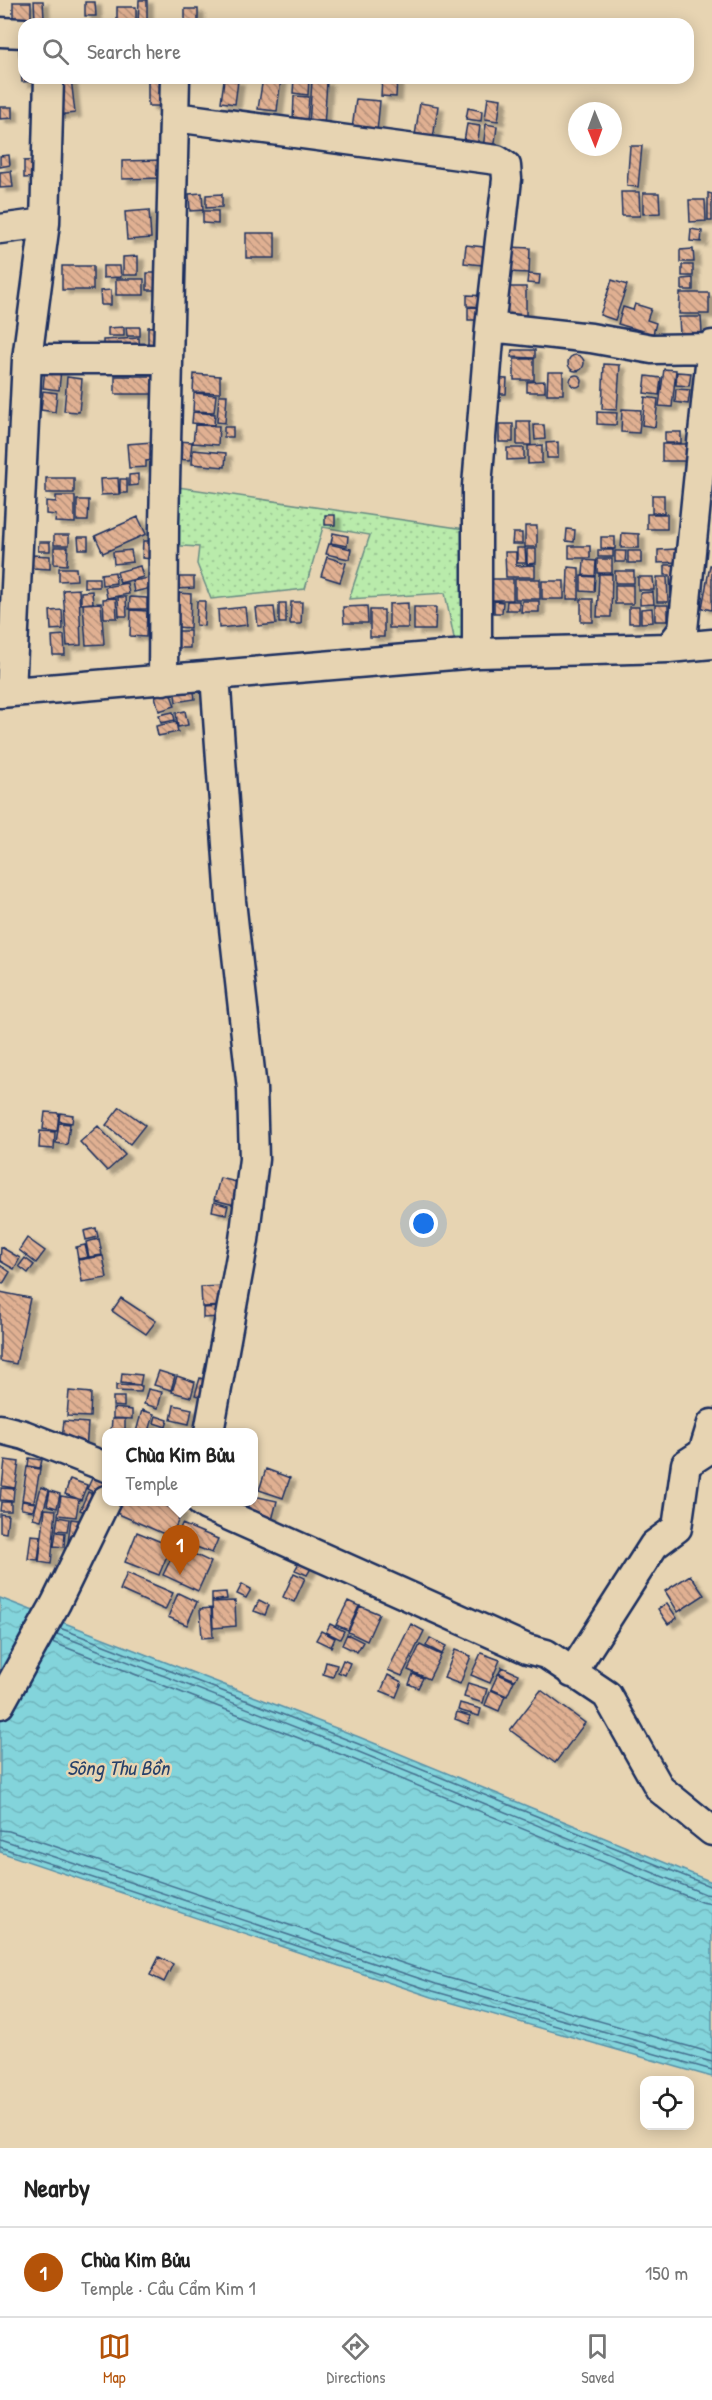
<!DOCTYPE html>
<meta charset="utf-8">
<style>
body{margin:0;font-family:"Patrick Hand",sans-serif;background:#f6f6f6;color:#222}
.controls{position:absolute;right:18px;bottom:18px;display:grid;overflow:hidden;border-radius:12px;box-shadow:0 3px 15px #0003}
.controls button{width:54px;height:54px;display:grid;place-items:center;padding:0;border:0;border-bottom:2px solid #e0e0e0;background:#fff;color:#222;font:30px sans-serif}
.compass{position:absolute;left:568px;top:102px;width:54px;height:54px;border-radius:50%;background:#fff;box-shadow:0 3px 15px #0003;rotate:179deg}
.you{position:absolute;left:424px;top:1224px;width:21px;height:21px;margin:-15px;border:4px solid #fff;border-radius:50%;background:#1a73e8;box-shadow:0 0 0 9px #1a73e833}
.badge{display:grid;place-items:center;width:39px;height:39px;border-radius:50%;background:#b45309;color:#fff;font-size:20px;font-weight:700}
.pin{position:absolute;translate:-50% -50px;filter:drop-shadow(0 2px 3px #0008)}
.pin::after{content:'';position:absolute;top:32px;width:21px;height:18px;background:inherit;clip-path:polygon(0 0,100% 0,50% 100%)}
.popup{position:absolute;left:102px;top:1428px;width:156px;height:78px;box-sizing:border-box;display:grid;place-content:center;border-radius:12px;background:#fff;filter:drop-shadow(0 2px 4px #0005);font-size:20px;white-space:nowrap;color:#767676}
.popup b{font-size:22px;color:#222}
.popup::after{content:'';position:absolute;left:50%;top:100%;margin-left:-12px;border:12px solid transparent;border-top-color:#fff}
.list{margin:0;padding:0;list-style:none}
h2{display:flex;justify-content:space-between;align-items:center;height:78px;margin:0;padding:0 24px;font-size:26px}
h2 small{font-size:20px;font-weight:400;color:#767676}
.list li{display:grid;grid-template-columns:39px 1fr auto;gap:18px;align-items:center;box-sizing:border-box;height:90px;padding:0 24px;border-top:2px solid #e0e0e0}
.list b{display:block;font-size:22px;white-space:nowrap}
.list p{margin:0;font-size:20px;white-space:nowrap;color:#767676}
.list em{font-size:20px;font-style:normal;color:#767676}
.icon{flex:none;width:33px;height:33px;fill:none;stroke:currentColor;stroke-width:2;stroke-linecap:round;stroke-linejoin:round}
.map{position:relative;flex:none;width:712px;height:2148px;overflow:hidden}
.search{position:absolute;background:#fff;box-shadow:0 3px 15px #0003;left:18px;right:18px;top:18px;height:66px;display:flex;align-items:center;gap:15px;box-sizing:border-box;padding:0 21px;border-radius:18px;color:#767676;font-size:22px}
.sheet{height:168px;background:#fff}
nav{display:flex;justify-content:space-around;align-items:center;box-sizing:border-box;height:84px;border-top:2px solid #e0e0e0;background:#fff;font-size:16px;color:#767676}
nav a{display:grid;justify-items:center;gap:3px}
nav .on{color:#b45309}
.map>svg:first-child{display:block}
</style>
<div class="map">
<svg width="712" height="2148" viewBox="0 0 712 2148">
<defs>
<pattern id="grass-dots" width="8" height="8" patternUnits="userSpaceOnUse" patternTransform="scale(1.5)"><rect width="8" height="8" fill="#b9ebab"/><path d="M2 2h.1M6 6h.1" fill="none" stroke="#9eca96" stroke-width="1.8" stroke-linecap="round"/></pattern>
<pattern id="water-waves" width="16" height="10" patternUnits="userSpaceOnUse" patternTransform="scale(1.5)"><rect width="16" height="10" fill="#83d4db"/><path d="M0 5q4-4 8 0t8 0" fill="none" stroke="#71b6be"/></pattern>
<pattern id="building-back-hatch" width="6" height="6" patternUnits="userSpaceOnUse" patternTransform="scale(1.5)"><rect width="6" height="6" fill="#e0b092"/><path d="M-1 5l2 2M0 0l6 6M5-1l2 2" fill="none" stroke="#b5907a"/></pattern>
<filter id="shadow"><feDropShadow dx="6" dy="4" stdDeviation="1.5" flood-color="#0004"/></filter>
</defs>
<rect width="100%" height="100%" fill="#e7d4b2"/>
<filter id="ink" filterUnits="userSpaceOnUse"><feTurbulence type="fractalNoise" baseFrequency=".0167" numOctaves="2"/><feDisplacementMap in="SourceGraphic" scale="12" xChannelSelector="R" yChannelSelector="G"/><feConvolveMatrix kernelMatrix="1 2 1 2 8 2 1 2 1" color-interpolation-filters="sRGB"/></filter>
<g filter="url(#ink)">
<path fill="url(#grass-dots)" stroke="#6a8d84" stroke-width="1.5" d="M171,486L492,533L484,638H454L445,593L349,599L370,535L323,527L305,589L211,599L197,564L199,547L166,545Z"/>
<path fill="url(#water-waves)" stroke="#5992a9" stroke-width="1.5" d="M0,1598L359,1737L712,1882V2077L432,1997L0,1852Z"/>
<g fill="none" stroke-linecap="round" stroke-linejoin="round">
<path stroke="#457190" stroke-width="1.5" d="M60,1628L356,1743L712,1887
M57,1634L354,1750L705,1894L712,1895
M52,1642L350,1758L701,1902L712,1904
M0,1830L9,1831L438,1975L712,2053
M0,1839L436,1984L712,2062
M0,1847L433,1991L712,2070"/>
</g>
<path fill="url(#building-back-hatch)" stroke="#1b2f5e" stroke-width="1.5" filter="url(#shadow)" d="M139,0H147V24H138Z
M34,1H43L44,18L35,19Z
M13,2H31V21H13Z
M85,2H95L96,16H85Z
M117,7H136V24H117Z
M185,9H198V24H185Z
M19,51H24V78H36V81L22,82Z
M53,78H71L75,113L57,115Z
M148,78H165V106H148Z
M263,78H281L277,111L258,109Z
M294,78H309L308,95L293,93Z
M382,78H397L396,97L381,96Z
M224,80L238,81L235,104L221,102Z
M312,81L327,82L324,127L309,126Z
M294,96L309,97L307,122L293,121Z
M488,97L501,99L498,121L485,119Z
M356,99L380,101L377,132L352,129Z
M420,103L438,106L432,145L414,142Z
M0,107H12V118L0,119Z
M468,108L482,111L481,121L466,119Z
M467,124L480,126L477,148L463,147Z
M486,124L497,126L494,151L483,149Z
M630,146H642L638,187L627,186Z
M9,155L10,165L0,167V156Z
M40,160V177L24,178V161Z
M162,160V178L122,179V161Z
M11,171L13,187L0,188V172Z
M621,192H639L640,216H622Z
M202,193L203,210L190,211L189,194Z
M643,193H659L660,213L643,214Z
M708,193L712,194V221H708Z
M222,194V207L206,208V195Z
M689,200H705L706,221L690,222Z
M149,210L151,238L127,240L125,212Z
M203,211H218V224L203,223Z
M691,229L702,231L701,242L690,241Z
M246,233H275V258H246Z
M466,245L484,247L482,265L464,263Z
M510,247L530,248L529,273L508,272Z
M693,249L694,262H680V250Z
M138,256V275H123V257Z
M682,265H693V276H682Z
M62,266H93V290H62Z
M103,266H120L121,277L103,278Z
M147,273H162L161,290H147Z
M528,274L540,275L539,284L527,283Z
M693,278V290H682V279Z
M116,279H144V295H116Z
M612,280L627,285L615,320L600,315Z
M506,287H526V319H506Z
M111,290V305H101L100,291Z
M680,293H709V314H679Z
M467,295L489,296V307L467,306Z
M635,304L651,309L647,320L656,323L653,334L618,324L623,307L633,310Z
M468,307L487,308V320H468Z
M679,317H701L702,333L680,334Z
M163,326V348H148V327Z
M124,327V336H108V328Z
M126,327H140V336H127Z
M139,338L140,354L103,356V340Z
M512,350H535V358L511,357Z
M568 363a8 8 0 1 1 16 0a8 8 0 1 1-16 0Z
M514,359H534V380H514Z
M604,364L620,365L617,410L602,409Z
M45,368L61,369L59,390L43,388Z
M664,369L676,370L672,407L659,406Z
M548,372H563V394H547Z
M677,372L691,373L689,386L676,385Z
M194,374L220,376V393L193,392Z
M570 381a6 6 0 1 1 12 0a6 6 0 1 1-12 0Z
M115,376H153V394H115Z
M646,376L661,378L659,395L644,393Z
M67,377L82,379L79,412L64,411Z
M488,378L507,379L506,394H487Z
M545,381V392H527V382Z
M676,389L690,390L688,404L675,402Z
M43,391L57,393L55,412L41,410Z
M194,393L216,395L214,412L193,411Z
M219,395H227L225,423L217,422Z
M645,397L658,399L655,427L642,425Z
M622,409L641,410L639,433L621,432Z
M193,412L215,414L214,425L192,423Z
M597,412L617,413L616,425L597,424Z
M517,421H530L531,445H517Z
M499,424H513V442H499Z
M195,425L219,426L218,445L193,443Z
M534,425H544L545,439L535,440Z
M224,427H233V437H224Z
M665,432H681V443H665Z
M177,441L192,442L190,460L175,459Z
M152,442L154,460L146,461V467L129,468L127,444Z
M558,442V458H547L546,443Z
M662,444H691V461H662Z
M542,445V463L528,464V446Z
M507,448H524V459L507,460Z
M193,450L226,453L225,467L192,464Z
M138,474V485L129,486V475Z
M46,478H74V493H46Z
M118,478L119,494L101,495L100,479Z
M120,479H127V493H120Z
M652,495H664V513H652Z
M56,496H75V523L55,522L56,515L46,514V501L56,502Z
M77,500H89L88,521H77Z
M647,514H667V529H647Z
M325,515H335V525H325Z
M138,517L146,534L103,553L95,536Z
M525,526H537V547H525Z
M567,529L575,530L574,542L566,541Z
M333,533L348,536L347,546L331,543Z
M513,533H522V544H512Z
M622,533L639,534V548H621Z
M54,535H69V545H54Z
M78,537H88V549H79Z
M601,537H615V549L601,548Z
M143,541H154L153,559L142,558Z
M39,542H50V551H38Z
M329,544L351,549L349,559L326,554Z
M569,546H590V558H569Z
M54,547H68L67,565L54,564Z
M517,548H525L526,563H517Z
M527,549H536V563L527,564Z
M676,549V562L658,563V550Z
M131,550L133,562L114,564L113,552Z
M598,550H613V557H598Z
M615,551H626L625,562H615Z
M628,551H641V563H628Z
M505,552H516V566L535,565V577H506Z
M32,555L50,556V569L32,568Z
M327,557L346,563L340,582L321,576Z
M597,559H612V573H597Z
M584,560L596,561L595,576L583,575Z
M665,565H680L681,600L671,599L670,575H665Z
M710,565H712V610L702,608Z
M140,566L143,577L120,583L117,572Z
M568,567L579,568V599H567Z
M59,568H76L77,580L59,581Z
M615,571H634V583H615Z
M115,572L116,583L102,585L101,574Z
M599,574H612L611,617H597Z
M581,576L595,577L594,592L581,591Z
M176,577H194V588L176,589Z
M638,577H653L654,590H638Z
M657,577H667L668,602H657Z
M84,578H99V587H84Z
M149,578L151,588L134,592L132,581Z
M489,579H513V600H489Z
M515,579H540V599H515Z
M542,581H564V599H542Z
M127,583L129,594L107,598L105,587Z
M615,585H633V604H615Z
M79,589L81,645L67,646L63,590Z
M92,591L93,603L81,604V592Z
M653,592L654,604L640,605V593Z
M177,593L191,594L190,628L177,627Z
M118,597H126L127,616H119Z
M130,597L147,598V609H129Z
M116,598L117,618H104L103,599Z
M581,599H593V622H581Z
M197,601H205L204,626L196,625Z
M494,601L503,602L502,613H494Z
M507,601H519V610H506Z
M522,601H539V612H521Z
M291,602H302L301,624H290Z
M101,603L104,644L86,645L83,604Z
M279,603H286V623H279Z
M408,603V628H389V604Z
M655,605H668V621H655Z
M367,606L368,623H344L343,607Z
M245,607L247,625L219,628L218,610Z
M274,607L276,624L258,626L256,608Z
M414,607H436L435,630H414Z
M629,607H639V623H629Z
M652,608L653,622L641,623V609Z
M62,610L63,629L51,630L50,611Z
M131,610L147,611L146,637L130,636Z
M370,610H384V637H370Z
M176,631H190V648H176Z
M64,635L65,655H53L52,636Z
M193,686L195,699L176,702L174,688Z
M170,692L175,706L159,711L155,696Z
M185,711L188,725L178,727L176,713Z
M173,712L175,720L161,723L159,715Z
M176,722L178,732L158,736L156,726Z
M120,1107L145,1125L130,1144L106,1125Z
M45,1112L59,1113L57,1131L43,1129Z
M60,1113L73,1115L72,1123L59,1121Z
M59,1123L70,1124L67,1145L56,1143Z
M98,1126L125,1155L107,1171L80,1142Z
M40,1131L55,1132L54,1149L39,1148Z
M220,1178L249,1185L243,1207L214,1200Z
M214,1202L228,1206L226,1214L212,1211Z
M96,1228L98,1237L86,1240L84,1231Z
M27,1238L45,1251L36,1263L19,1250Z
M99,1239L102,1255L89,1257L86,1242Z
M85,1245L88,1257L78,1259L76,1247Z
M1,1247L20,1258L14,1269L0,1261Z
M103,1256L107,1278L82,1282L78,1260Z
M25,1258L34,1265L28,1273L19,1266Z
M0,1265L10,1272L3,1284L0,1282Z
M224,1286L225,1306L202,1307L201,1287Z
M0,1292L30,1298L16,1364L0,1361Z
M121,1298L156,1321L146,1334L112,1311Z
M220,1307L221,1317L203,1318V1308Z
M159,1371L175,1376L171,1390L154,1385Z
M122,1373L142,1375L140,1385L121,1383Z
M177,1376L195,1382L191,1397L172,1392Z
M200,1378L217,1383L212,1400L195,1395Z
M116,1385L142,1386L141,1392L116,1391Z
M148,1389L162,1392L158,1408L144,1404Z
M69,1391L91,1393L90,1417L67,1416Z
M113,1397H124V1407L113,1406Z
M174,1405L192,1409L189,1424L171,1420Z
M113,1408L132,1410V1419L113,1418Z
M142,1410L154,1414L149,1432H136Z
M156,1416L168,1420L166,1427L154,1423Z
M112,1419H125V1432H111Z
M64,1421L88,1423L86,1450L61,1448Z
M29,1458L42,1460L40,1468L28,1466Z
M5,1460L19,1462L15,1488L2,1486Z
M27,1467L40,1469L34,1502L22,1500Z
M266,1469L290,1478L283,1498L259,1490Z
M95,1472L106,1478V1485L101,1496L87,1489Z
M70,1479L87,1485L81,1500L65,1494Z
M41,1487L49,1490L41,1520L33,1518Z
M1,1488L14,1489L13,1501L0,1500Z
M50,1491L60,1494L57,1508L47,1505Z
M88,1492L100,1497L92,1515L80,1510Z
M61,1496L79,1499L76,1517L58,1515Z
M254,1496L277,1501L271,1524L245,1518L249,1502H254Z
M22,1501L35,1503L33,1511L21,1509Z
M1,1502H11V1511H0Z
M118,1502H157L182,1512L171,1537L114,1512Z
M45,1509L56,1510L51,1564L39,1562Z
M0,1514L8,1515L6,1533L0,1532Z
M58,1517L69,1519L67,1531L56,1530Z
M71,1519L85,1521L82,1544L68,1542Z
M182,1524L218,1539L212,1553L176,1539Z
M56,1532L65,1533L64,1547L54,1546Z
M137,1532L171,1546L159,1575L125,1562Z
M31,1535L41,1536L38,1560L28,1559Z
M177,1546L211,1562L198,1591L163,1575Z
M299,1563L311,1568L307,1575L295,1570Z
M127,1573L173,1593L165,1610L120,1590Z
M294,1573L305,1578L294,1602L283,1597Z
M690,1575L704,1595L678,1612L665,1591Z
M242,1584L251,1589L246,1598L237,1594Z
M226,1592L227,1599L212,1601V1593Z
M178,1593L197,1602L187,1625L168,1617Z
M259,1600L269,1605L265,1615L254,1611Z
M235,1601L236,1626L213,1628L212,1602Z
M348,1601L359,1606L348,1630L336,1625Z
M667,1603L677,1618L668,1624L658,1609Z
M360,1606L379,1614L367,1641L348,1632Z
M211,1608L213,1637L202,1638L200,1609Z
M330,1624L344,1631L340,1639L326,1632Z
M411,1624L424,1631L402,1676L388,1670Z
M321,1631L335,1638L331,1647L316,1640Z
M347,1634L363,1642L357,1652L342,1645Z
M430,1638L446,1646L442,1654L426,1646Z
M420,1645L441,1655L429,1679L408,1670Z
M455,1650L471,1656L460,1684L444,1678Z
M481,1653L500,1660L490,1683L471,1675Z
M343,1660L350,1663L345,1675L338,1672Z
M326,1662L337,1665L333,1677L323,1674Z
M502,1667L518,1674L515,1680L499,1673Z
M413,1674L423,1678L418,1688L409,1684Z
M498,1674L514,1681L507,1696L491,1689Z
M388,1675L402,1682L396,1697L381,1691Z
M468,1683L487,1689L483,1703L464,1697Z
M491,1690L505,1696L499,1711L485,1705Z
M541,1690L585,1723L555,1763L510,1730Z
M460,1703L481,1709L479,1716L458,1710Z
M457,1712L470,1716L468,1724L455,1719Z
M159,1957L173,1964L164,1982L150,1975Z"/>
<g fill="none" stroke-linecap="round" stroke-linejoin="round">
<g stroke="#1b2f5e" stroke-width="33">
<path id="minor" d="M0,32L24,33
M175,117L497,160L506,166L507,179L490,327L477,486V653
M0,229L45,223
M490,327L591,338L652,349L712,348
M27,359H168
M669,648L683,630L712,345
M163,680L164,524L175,78
M11,691L27,359L45,223L49,78
M0,693L477,653L669,648L712,644
M0,1429L24,1435L106,1467
M209,1432L244,1240L254,1159L252,1089L231,901L215,675
M201,1502L207,1506L527,1649L546,1654L607,1695L660,1789L712,1831
M572,1673L654,1545L677,1528L686,1464L703,1453L712,1424
M0,1704L56,1603L106,1500"/>
</g>
<use href="#minor" stroke="#e7d4b2" stroke-width="28"/>
</g>
</g>
<g text-anchor="middle" stroke-width="5" stroke-linejoin="round" paint-order="stroke">
<g font-size="21" font-style="italic" fill="#25406a" stroke="#e7d4b2">
<text x="118" y="1775">Sông Thu Bồn</text>
</g>
</g>
</svg>
<div class="controls">
<button><svg class="icon" aria-label="locate" viewBox="0 0 24 24"><circle cx="12" cy="12" r="6"/><path d="M12 2v4M12 18v4M2 12h4M18 12h4"/></svg></button>
</div>
<svg class="compass" viewBox="-18 -18 36 36"><path d="M0-13l5 13h-10z" fill="#e53935"/><path d="M0 13l5-13h-10z" fill="#767676"/></svg>
<div class="you"></div>
<div class="pin badge" style="left:180px;top:1575px">1</div>
<div class="popup"><b>Chùa Kim Bửu</b>Temple</div>
<div class="search"><svg class="icon" aria-label="search" viewBox="0 0 24 24"><circle cx="10" cy="10" r="6"/><path d="M15 15l6 6"/></svg>Search here</div>
</div>
<section class="sheet">
<h2>Nearby<small></small></h2>
<ul class="list">
<li><span class="badge">1</span><div><b>Chùa Kim Bửu</b><p>Temple · Cầu Cẩm Kim 1</p></div><em>150 m</em></li>
</ul>
</section>
<nav>
<a class="on"><svg class="icon" aria-label="map" viewBox="0 0 24 24"><path d="M3 6l6-2 6 2 6-2v14l-6 2-6-2-6 2zM9 4v14M15 6v14"/></svg>Map</a>
<a><svg class="icon" aria-label="directions" viewBox="0 0 24 24"><path d="M12 3l9 9-9 9-9-9zM9 14v-3h6M13 9l2 2-2 2"/></svg>Directions</a>
<a><svg class="icon" aria-label="saved" viewBox="0 0 24 24"><path d="M7 4h10v16l-5-4-5 4z"/></svg>Saved</a>
</nav>
